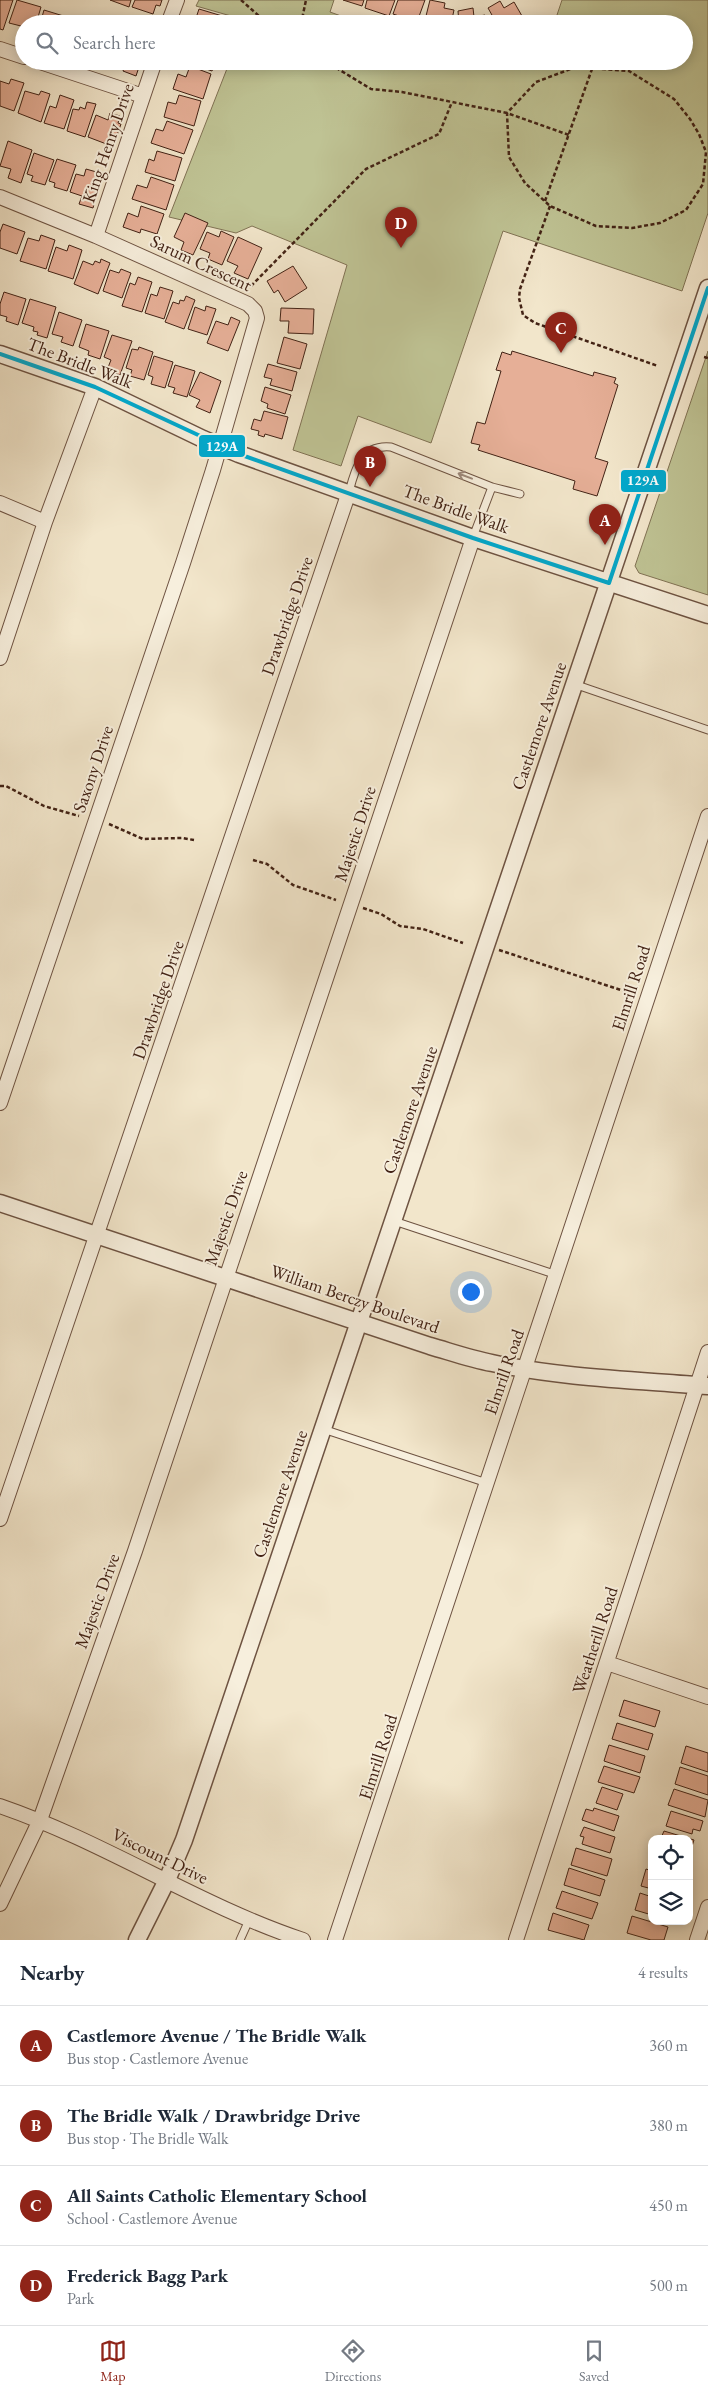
<!DOCTYPE html>
<meta charset="utf-8">
<style>
body{margin:0;font-family:"EB Garamond",serif;background:#f6f6f7;color:#1f2937}
.controls{position:absolute;right:15px;bottom:15px;display:grid;overflow:hidden;border-radius:10px;box-shadow:0 2px 12px #0003}
.controls button{width:45px;height:45px;display:grid;place-items:center;padding:0;border:0;border-bottom:1px solid #e0e1e3;background:#fff;color:#1f2937;font:25px sans-serif}
.you{position:absolute;left:470px;top:1291px;width:18px;height:18px;margin:-12px;border:4px solid #fff;border-radius:50%;background:#1a73e8;box-shadow:0 0 0 8px #1a73e833}
.badge{display:grid;place-items:center;width:32px;height:32px;border-radius:50%;background:#8f2418;color:#fff;font-size:16px;font-weight:700}
.pin{position:absolute;translate:-50% -41px;filter:drop-shadow(0 1px 2px #0008)}
.pin::after{content:'';position:absolute;top:26px;width:18px;height:15px;background:inherit;clip-path:polygon(0 0,100% 0,50% 100%)}
.list{margin:0;padding:0;list-style:none}
h2{display:flex;justify-content:space-between;align-items:center;height:65px;margin:0;padding:0 20px;font-size:21px}
h2 small{font-size:16px;font-weight:400;color:#747a83}
.list li{display:grid;grid-template-columns:32px 1fr auto;gap:15px;align-items:center;box-sizing:border-box;height:80px;padding:0 20px;border-top:1px solid #e0e1e3}
.list b{display:block;font-size:19px;white-space:nowrap}
.list p{margin:0;font-size:16px;white-space:nowrap;color:#747a83}
.list em{font-size:16px;font-style:normal;color:#747a83}
.icon{flex:none;width:28px;height:28px;fill:none;stroke:currentColor;stroke-width:2;stroke-linecap:round;stroke-linejoin:round}
.map{position:relative;flex:none;width:708px;height:1940px;overflow:hidden}
.search{position:absolute;background:#fff;box-shadow:0 2px 12px #0003;left:15px;right:15px;top:15px;height:55px;display:flex;align-items:center;gap:12px;box-sizing:border-box;padding:0 18px;border-radius:28px;color:#747a83;font-size:19px}
.sheet{height:385px;background:#fff}
nav{display:flex;justify-content:space-around;align-items:center;box-sizing:border-box;height:70px;border-top:1px solid #e0e1e3;background:#fff;font-size:14px;color:#747a83}
nav a{display:grid;justify-items:center;gap:2px}
nav .on{color:#8f2418}
.map>svg:first-child{display:block}
</style>
<div class="map">
<svg width="708" height="1940" viewBox="0 0 708 1940">
<rect width="100%" height="100%" fill="#f2e6cb"/>
<filter id="stains"><feTurbulence type="fractalNoise" baseFrequency=".004" numOctaves="4"/><feColorMatrix values="0 0 0 0 .2 0 0 0 0 .09 0 0 0 0 .02 0 0 0 .5 -.17"/></filter>
<radialGradient id="worn" r=".72"><stop offset=".6" stop-color="#630" stop-opacity="0"/><stop offset="1" stop-color="#630" stop-opacity=".3"/></radialGradient>
<path fill="#bfc394" stroke="#807254" d="M199,0H334L330,12L363,24H244L245,20L196,6Z
M562,0H708V213L682,291L503,231L431,443L358,416L341,466L293,450L347,265L252,226L236,233L169,217L230,61H470L488,67L500,61H684V24H554Z
M708,351V595L639,573L635,566Z"/>
<path fill="#e6af97" stroke="#422215" d="M0,0H13L3,30L0,29Z
M17,0L41,7L36,24H24V37L18,35L21,26L9,23Z
M110,0H131L129,7Z
M135,0H162L160,6L156,5L153,14L132,7Z
M343,0H364L362,6Z
M367,0H395L389,16L365,8Z
M398,0H425L417,22L393,14Z
M430,0L445,3L444,8L454,10L451,24H424Z
M500,1L504,8L514,2L526,23L497,24L488,8Z
M473,8L474,17L485,15L487,24H459L458,11Z
M199,9L229,18L228,24H200L195,21Z
M44,10L70,18L68,24H40Z
M74,17L93,24H71Z
M122,61H141L136,76L123,71L126,63Z
M183,61H216L212,71Z
M190,66L211,74L203,99L173,89L178,74L186,77Z
M11,79L24,83L14,111L0,106V81L9,84Z
M25,91L39,95L41,91L50,94L41,122L18,113Z
M60,95L74,100L64,129L44,123L50,106L56,108Z
M179,95L201,101L194,126L164,117L168,102L176,104Z
M87,102L96,104L85,137L67,131L73,109L79,110L80,107L85,109Z
M110,113L120,116L118,123L121,124L115,141L111,140L109,145L88,137L96,115L108,120Z
M167,121L193,130L184,154L151,143L156,129L163,131Z
M8,141L32,150L21,183L8,178L11,169L0,166Z
M157,151L182,158L175,181L145,172L149,159L154,161Z
M34,153L54,160L45,185L31,181L33,176L27,174Z
M57,159L76,165L67,191L54,187L55,183L49,181Z
M86,169L100,173L96,184L99,185L93,208L79,204L82,196L70,192L76,174L84,176Z
M151,177L174,185L166,210L132,199L137,185L147,188Z
M141,206L164,214L157,234L141,229L140,233L123,227L128,213L138,217Z
M185,213L208,223L193,255L181,250L184,242L174,237Z
M3,224L25,232L17,254L0,248V232Z
M221,231L234,237L222,265L208,259L210,253L200,249L207,232L219,237Z
M41,235L55,240L46,269L20,261L28,238L39,241Z
M238,237L262,248L248,279L234,273L238,266L227,261Z
M69,245L82,250L73,279L48,271L56,247L67,251Z
M101,259L110,263L98,294L74,284L83,261L93,265L95,261L100,263Z
M293,266L307,288L285,302L278,290L274,293L267,281Z
M121,269L131,273L122,298L103,291L110,270L119,273Z
M138,277L152,282L142,312L122,306L130,283L135,285Z
M160,287L173,291L164,319L145,313L151,294L157,296Z
M4,292L26,299L18,325L6,321L7,317L0,315V304Z
M186,296L195,300L184,329L165,322L173,302L179,304L180,300L184,301Z
M30,299L56,307L47,338L37,335L38,332L33,331L34,327L22,323Z
M206,306L216,309L207,335L188,329L195,307L205,311Z
M281,308L314,309L313,334L288,333L289,321H280Z
M59,312L82,320L73,346L61,342L63,337L52,334Z
M231,317L240,321L228,351L207,343L216,321L228,325Z
M86,324L109,331L100,359L88,355L89,351L79,347Z
M112,335L132,341L120,375L107,370L111,360L104,357Z
M284,337L307,344L300,369L277,363Z
M139,347L153,352L144,380L130,376L132,370L126,368L132,349L138,350Z
M512,351L593,376L594,372L616,378L614,383L618,385L595,458L608,462L597,496L573,489L575,481L478,450L480,445L471,443L477,422L485,424L501,371L496,370L502,352L511,355Z
M154,356L173,362L165,388L151,384L153,377L148,375Z
M268,364L297,372L292,391L270,385L272,379L264,377Z
M175,365L195,371L187,397L173,393L175,388L168,386Z
M200,372L221,381L210,413L196,407L200,400L189,395Z
M265,387L291,395L285,414L267,408L268,404L261,401Z
M264,411L288,417L282,439L265,434L264,437L258,435L259,431L251,429L254,419L261,421Z
M624,1700L660,1711L655,1727L619,1716Z
M617,1723L653,1734L648,1750L612,1739Z
M609,1745L645,1756L640,1773L604,1761Z
M686,1746L708,1753V1772L681,1763Z
M604,1766L640,1777L634,1793L598,1782Z
M680,1767L708,1776V1795L675,1784Z
M602,1787L623,1794L617,1810L596,1803Z
M674,1789L708,1800L705,1817L668,1805Z
M594,1808L619,1816L614,1831L582,1820L586,1809L593,1811Z
M671,1811L703,1821L700,1831L693,1829L692,1834L666,1826Z
M584,1827L615,1837L610,1853L582,1844L584,1837L580,1836Z
M664,1831L694,1840L689,1856V1839H664L661,1838Z
M576,1848L612,1859L607,1876L571,1865Z
M569,1868L605,1880L600,1896L564,1885Z
M646,1869L652,1871V1889L641,1886Z
M562,1891L598,1903L592,1919L556,1908Z
M640,1893L652,1897V1915L635,1910Z
M553,1913L589,1925L584,1940L548,1930Z
M632,1916L668,1927L664,1940H651L627,1933Z"/>
<g fill="none" stroke-linecap="round" stroke-linejoin="round">
<g stroke="#6e5342" stroke-width="9">
<path id="service" d="M492,487L520,494
M349,492C355,469 361,444 391,447L492,487L473,537
M574,684L708,730
M394,1221L557,1275
M323,1429L487,1483
M240,1940L249,1920"/>
</g>
<g stroke="#6e5342" stroke-width="16">
<path id="minor" d="M168,24L177,0
M0,49L24,57
M37,61L143,96
M0,197L96,236L248,304L255,311L257,318L213,470L183,563L0,1103
M96,236L155,61
M0,503L45,522
M0,658L45,522L95,387
M0,1519L349,492
M607,1663L708,1697
M0,1806C105,1842 198,1905 303,1940
M0,1904L40,1820L135,1551L473,538
M335,1940L708,816
M516,1940L708,1352
M697,1940L708,1907"/>
</g>
<g stroke="#6e5342" stroke-width="19">
<path id="tertiary" d="M0,354L95,387L203,439L239,454L473,538L708,615
M0,1203L430,1346C451,1352 471,1359 492,1363C563,1378 636,1380 708,1386
M137,1940L167,1880L184,1840L708,288"/>
</g>
<path stroke="#422215" stroke-width="2.5" stroke-dasharray="4 2.5" stroke-linecap="butt" d="M241,0L268,24
M301,24L306,0
M325,61L371,89L402,92L507,113L569,135
M576,67L629,71L674,99L690,119L699,134L706,152L703,184L686,210L660,223L632,228L596,226L550,206L525,183L509,157L507,113L536,82Z
M545,201L592,69
M550,206L520,289L519,298L523,315L535,323L658,366
M251,286L366,169L439,134L452,102
M704,357L708,358
M0,786H6L44,806L79,816
M109,824L143,839L182,838L194,840
M253,860L267,864L293,885L336,900
M363,908L381,914L400,926L423,929L463,943
M499,950L636,995"/>
<use href="#service" stroke="#f7efdd" stroke-width="7"/>
<use href="#minor" stroke="#f7efdd" stroke-width="14"/>
<use href="#tertiary" stroke="#f7efdd" stroke-width="16"/>
<g stroke="#f7efdd" stroke-width="8">
<path id="bus-1" d="M0,354L95,387L239,454L473,538L609,583L708,288"/>
</g>
<use href="#bus-1" stroke="#00a9ce" stroke-width="4"/>
</g>
<defs><path id="oneway-shaft" d="M-6 0H5M1.5-3L5.5 0L1.5 3" fill="none" stroke-width="1.6" stroke-linecap="round" stroke-linejoin="round" transform="scale(1.25)"/></defs>
<use stroke="#9c8879" href="#oneway-shaft" transform="translate(465 476) rotate(-159)"/>
<g text-anchor="middle" stroke-width="4" stroke-linejoin="round" paint-order="stroke">
<g font-size="18" fill="#422215" stroke="#f7efdd">
<text transform="translate(108 143) rotate(-71)" y="6">King Henry Drive</text>
<text transform="translate(201 263) rotate(25)" y="6">Sarum Crescent</text>
<text transform="translate(80 363) rotate(21)" y="6">The Bridle Walk</text>
<text transform="translate(456 509) rotate(20)" y="6">The Bridle Walk</text>
<text transform="translate(287 616) rotate(-71)" y="6">Drawbridge Drive</text>
<text transform="translate(539 726) rotate(-71)" y="6">Castlemore Avenue</text>
<text transform="translate(93 769) rotate(-71)" y="6">Saxony Drive</text>
<text transform="translate(355 834) rotate(-72)" y="6">Majestic Drive</text>
<text transform="translate(631 988) rotate(-72)" y="6">Elmrill Road</text>
<text transform="translate(158 1000) rotate(-71)" y="6">Drawbridge Drive</text>
<text transform="translate(410 1110) rotate(-71)" y="6">Castlemore Avenue</text>
<text transform="translate(226 1218) rotate(-71)" y="6">Majestic Drive</text>
<text transform="translate(355 1299) rotate(19)" y="6">William Berczy Boulevard</text>
<text transform="translate(504 1372) rotate(-71)" y="6">Elmrill Road</text>
<text transform="translate(280 1494) rotate(-71)" y="6">Castlemore Avenue</text>
<text transform="translate(97 1601) rotate(-70)" y="6">Majestic Drive</text>
<text transform="translate(595 1640) rotate(-72)" y="6">Weatherill Road</text>
<text transform="translate(378 1757) rotate(-72)" y="6">Elmrill Road</text>
<text transform="translate(160 1856) rotate(26)" y="6">Viscount Drive</text>
</g>
</g>
<g stroke="#f7efdd" stroke-width="2">
<rect x="198" y="434" width="48" height="24" rx="5" fill="#00a9ce"/>
<rect x="620" y="469" width="47" height="24" rx="5" fill="#00a9ce"/>
</g>
<g font-size="14" text-anchor="middle" font-weight="bold" fill="#fff">
<text x="222" y="451">129A</text>
<text x="643" y="485">129A</text>
</g>
<rect width="100%" height="100%" filter="url(#stains)"/>
<rect width="100%" height="100%" fill="url(#worn)"/>
</svg>
<div class="controls">
<button><svg class="icon" aria-label="locate" viewBox="0 0 24 24"><circle cx="12" cy="12" r="6"/><path d="M12 2v4M12 18v4M2 12h4M18 12h4"/></svg></button>
<button><svg class="icon" aria-label="layers" viewBox="0 0 24 24"><path d="M12 4l9 5-9 5-9-5zM3 14l9 5 9-5"/></svg></button>
</div>
<div class="you"></div>
<div class="pin badge" style="left:605px;top:545px">A</div>
<div class="pin badge" style="left:370px;top:487px">B</div>
<div class="pin badge" style="left:561px;top:353px">C</div>
<div class="pin badge" style="left:401px;top:248px">D</div>
<div class="search"><svg class="icon" aria-label="search" viewBox="0 0 24 24"><circle cx="10" cy="10" r="6"/><path d="M15 15l6 6"/></svg>Search here</div>
</div>
<section class="sheet">
<h2>Nearby<small>4 results</small></h2>
<ul class="list">
<li><span class="badge">A</span><div><b>Castlemore Avenue / The Bridle Walk</b><p>Bus stop · Castlemore Avenue</p></div><em>360 m</em></li>
<li><span class="badge">B</span><div><b>The Bridle Walk / Drawbridge Drive</b><p>Bus stop · The Bridle Walk</p></div><em>380 m</em></li>
<li><span class="badge">C</span><div><b>All Saints Catholic Elementary School</b><p>School · Castlemore Avenue</p></div><em>450 m</em></li>
<li><span class="badge">D</span><div><b>Frederick Bagg Park</b><p>Park</p></div><em>500 m</em></li>
</ul>
</section>
<nav>
<a class="on"><svg class="icon" aria-label="map" viewBox="0 0 24 24"><path d="M3 6l6-2 6 2 6-2v14l-6 2-6-2-6 2zM9 4v14M15 6v14"/></svg>Map</a>
<a><svg class="icon" aria-label="directions" viewBox="0 0 24 24"><path d="M12 3l9 9-9 9-9-9zM9 14v-3h6M13 9l2 2-2 2"/></svg>Directions</a>
<a><svg class="icon" aria-label="saved" viewBox="0 0 24 24"><path d="M7 4h10v16l-5-4-5 4z"/></svg>Saved</a>
</nav>
